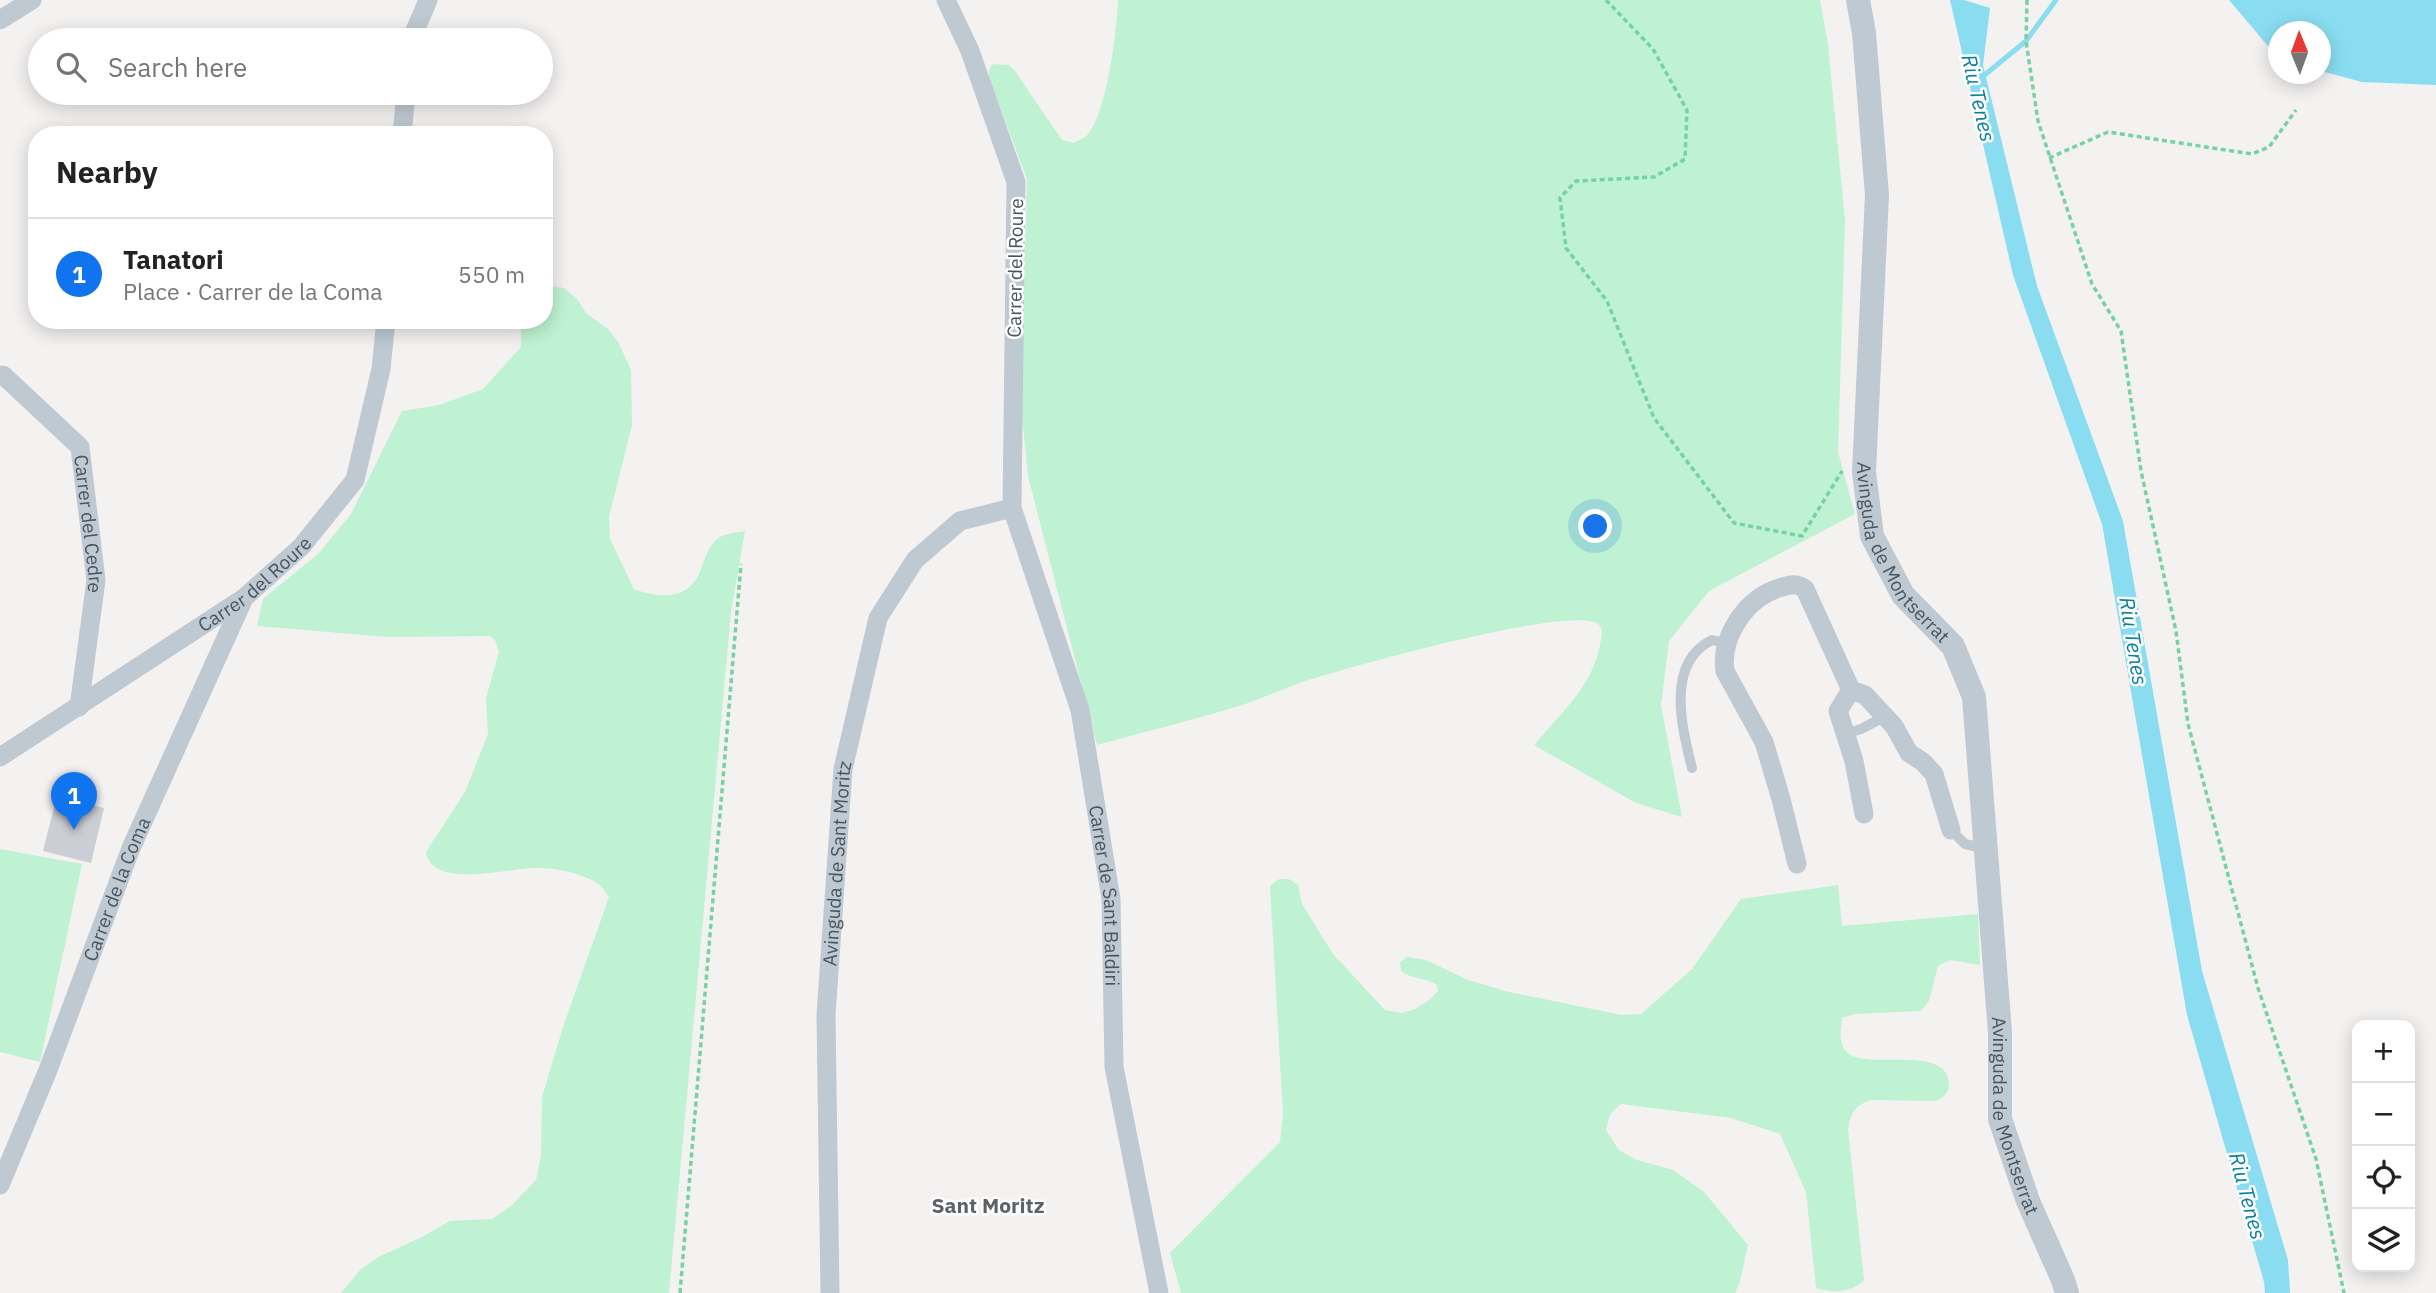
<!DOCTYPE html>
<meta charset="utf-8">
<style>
body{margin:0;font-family:"IBM Plex Sans",sans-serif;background:#f2f2f2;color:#222}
.controls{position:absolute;right:21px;bottom:21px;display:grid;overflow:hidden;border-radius:14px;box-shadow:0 4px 18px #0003}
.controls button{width:63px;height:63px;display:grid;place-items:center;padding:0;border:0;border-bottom:2px solid #e0e0e0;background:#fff;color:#222;font:35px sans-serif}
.compass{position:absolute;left:2268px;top:21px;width:63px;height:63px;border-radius:50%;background:#fff;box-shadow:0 4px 18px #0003;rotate:359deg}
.you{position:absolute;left:1596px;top:527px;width:24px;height:24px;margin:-18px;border:5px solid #fff;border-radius:50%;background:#1a73e8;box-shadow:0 0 0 10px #1a73e833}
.badge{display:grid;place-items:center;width:46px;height:46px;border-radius:50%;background:#1074ef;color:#fff;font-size:23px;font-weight:700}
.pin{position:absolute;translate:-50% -58px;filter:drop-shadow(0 2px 4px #0008)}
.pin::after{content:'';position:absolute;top:37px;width:24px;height:21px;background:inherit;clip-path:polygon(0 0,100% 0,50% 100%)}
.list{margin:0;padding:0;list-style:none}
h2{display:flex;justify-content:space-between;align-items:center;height:91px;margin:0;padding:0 28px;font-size:30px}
h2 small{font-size:23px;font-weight:400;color:#767676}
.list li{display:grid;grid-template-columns:46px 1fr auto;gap:21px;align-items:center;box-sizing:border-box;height:112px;padding:0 28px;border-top:2px solid #e0e0e0}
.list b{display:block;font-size:26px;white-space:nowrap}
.list p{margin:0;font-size:23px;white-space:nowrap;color:#767676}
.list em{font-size:23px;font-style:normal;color:#767676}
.icon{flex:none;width:38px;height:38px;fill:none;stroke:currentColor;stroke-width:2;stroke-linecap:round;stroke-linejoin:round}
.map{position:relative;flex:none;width:2436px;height:1293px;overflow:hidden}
.search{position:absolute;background:#fff;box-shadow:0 4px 18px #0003;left:28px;top:28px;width:525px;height:77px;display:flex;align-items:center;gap:18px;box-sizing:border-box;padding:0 24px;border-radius:38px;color:#767676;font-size:26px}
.panel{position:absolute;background:#fff;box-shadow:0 4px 18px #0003;left:28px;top:126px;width:525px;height:203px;border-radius:28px}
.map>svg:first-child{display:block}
</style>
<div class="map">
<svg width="2436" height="1293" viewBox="0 0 2436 1293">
<rect width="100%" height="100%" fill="#f4f1f1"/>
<path fill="#bff2d2" d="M1118,0H1820L1828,44L1845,221L1838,452L1855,514L1709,591L1669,641L1661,705L1682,817L1636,803L1534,745C1561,713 1592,687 1600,645C1601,637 1604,631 1599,625C1578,602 1342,669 1305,681C1282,689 1259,700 1236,707C1190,721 1143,732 1097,745L1028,476L1021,406L1027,179L989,78V69L993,64L1009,65L1015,71L1062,140L1074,143C1078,140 1085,138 1088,134C1107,113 1117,29 1118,0Z
M544,285L564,288L577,299L587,314L608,329L618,342L631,370L632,425L609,517L610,539L634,589C652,596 681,601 695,581C703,570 704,553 714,542C722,533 734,533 745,531L731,612L669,1293H341L360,1270L378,1257L422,1237L450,1221L492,1219L511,1206L536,1180L541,1155L542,1097L563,1027L609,897C605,891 601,885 594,881C580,873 552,867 536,868C509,868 432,890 426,852L465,792L488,734L486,698L499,652L495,640L490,636L388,637L257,626L263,599L319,553L351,514L402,411L439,405L483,389L521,347V320H544Z
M0,849L82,864L40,1062L0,1052Z
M1279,879H1289L1298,885L1302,904L1333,954L1385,1010L1402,1013L1415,1009L1429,1000L1438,991L1437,985C1426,977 1412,980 1401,971L1400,962L1407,957L1426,960L1468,980L1509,992L1622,1015L1641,1014L1692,969L1741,899L1838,885L1842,926L1978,914L1980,965L1950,960L1938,966L1929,1001L1921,1011L1855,1014L1842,1018C1841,1030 1837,1045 1849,1054C1871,1070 1950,1043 1949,1086C1948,1094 1943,1098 1936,1101L1871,1100C1856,1104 1850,1114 1848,1129L1864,1280C1853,1293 1831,1293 1816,1288L1806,1192L1780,1134L1731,1118L1621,1104L1610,1114L1606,1130L1619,1150L1637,1160L1673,1170L1704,1192L1748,1245L1740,1282L1735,1293H1181L1170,1253L1280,1142L1283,1113L1270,886Z"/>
<path fill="#8addf1" d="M1950,0H1964L1990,8L1983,65L2037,286L2123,521L2202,971L2288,1260L2290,1293H2265L2264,1282L2187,1015L2102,524L2013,275Z
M2229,0H2436V85L2362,82L2321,71L2320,32H2278V58Z"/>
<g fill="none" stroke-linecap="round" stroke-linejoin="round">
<path stroke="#8addf1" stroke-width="5" d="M1981,78L2026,41L2056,0"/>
</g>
<path fill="#cbced4" d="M57,796L104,808L91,863L43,851Z"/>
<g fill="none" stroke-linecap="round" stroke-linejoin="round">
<path stroke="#75d2a3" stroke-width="3.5" stroke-dasharray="5 3.5" stroke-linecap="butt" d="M1606,0L1653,49L1687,110L1685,159L1654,177L1576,181L1560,198L1566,248L1607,301L1654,418L1734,523L1802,536L1842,471
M2027,0L2026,41L2038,121L2092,284L2121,331L2141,471L2176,631L2188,724L2258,988L2316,1159L2344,1293
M2049,158L2108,132L2252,154L2269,147L2296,110
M680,1293L741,564"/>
<path stroke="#bfc9d1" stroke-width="10" d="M1845,734L1861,729L1886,716
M1692,768C1682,728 1665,663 1712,640L1728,644
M1951,830L1965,844L1983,848"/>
<g stroke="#bfc9d1" stroke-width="19">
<path id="s1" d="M946,0L970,51L1016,182L1012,508L1080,710L1111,899L1114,1067L1159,1293"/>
<path d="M0,20L32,0"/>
<path d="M411,40L428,0"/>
<path d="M402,135L406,93"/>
<path id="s2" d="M0,376L3,375L80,447L96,580L79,707"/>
<path d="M1851,690L1838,711L1854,761L1864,814"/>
<path id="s3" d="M0,757L244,598L301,547L355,480L381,369L386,320"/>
<path d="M1797,864L1781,799L1764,742L1725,671C1720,637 1746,598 1779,588C1789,585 1797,582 1805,589L1851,690L1865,695L1894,726L1909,753L1923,762L1934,774L1951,830"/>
<path id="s4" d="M0,1185L48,1070L131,848L244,598"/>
<path id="s5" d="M830,1293L826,1015L843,769L878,618L915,560L960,521L1012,508"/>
</g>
<path stroke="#bfc9d1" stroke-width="24" id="s6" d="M1858,0L1864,33L1877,195L1864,472L1872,536L1903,595L1953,646L1974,697L2000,1033V1119L2028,1201L2063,1280L2067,1293"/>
</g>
<g text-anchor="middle" stroke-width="5" stroke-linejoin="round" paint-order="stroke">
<g font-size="19" fill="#485560" stroke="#fff">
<text transform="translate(1015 268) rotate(-89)" y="7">Carrer del Roure</text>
<text dy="7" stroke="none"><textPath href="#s2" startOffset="186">Carrer del Cedre</textPath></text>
<text dy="7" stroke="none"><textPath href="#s6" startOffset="565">Avinguda de Montserrat</textPath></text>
<text dy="7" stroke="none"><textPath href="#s3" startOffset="308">Carrer del Roure</textPath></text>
<text dy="7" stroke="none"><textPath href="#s5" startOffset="430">Avinguda de Sant Moritz</textPath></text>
<text dy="7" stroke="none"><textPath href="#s4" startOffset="318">Carrer de la Coma</textPath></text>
<text dy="7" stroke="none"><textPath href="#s1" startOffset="922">Carrer de Sant Baldiri</textPath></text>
<text dy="7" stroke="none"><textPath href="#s6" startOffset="1153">Avinguda de Montserrat</textPath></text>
</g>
<g font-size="21" font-style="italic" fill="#07809d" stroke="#fff">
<text transform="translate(1978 98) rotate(77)" y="7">Riu Tenes</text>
<text transform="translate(2133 641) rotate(81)" y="7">Riu Tenes</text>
<text transform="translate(2247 1196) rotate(75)" y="7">Riu Tenes</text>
</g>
<g font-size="21" font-weight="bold" fill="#5d6267" stroke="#fff">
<text x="988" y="1213">Sant Moritz</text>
</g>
</g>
</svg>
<div class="controls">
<button>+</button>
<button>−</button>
<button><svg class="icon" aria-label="locate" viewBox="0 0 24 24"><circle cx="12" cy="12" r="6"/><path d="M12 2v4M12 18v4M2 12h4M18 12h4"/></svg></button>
<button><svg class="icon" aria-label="layers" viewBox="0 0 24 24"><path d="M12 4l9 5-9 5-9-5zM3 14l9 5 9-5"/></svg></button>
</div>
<svg class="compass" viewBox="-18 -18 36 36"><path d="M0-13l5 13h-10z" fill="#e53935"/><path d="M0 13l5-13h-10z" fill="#767676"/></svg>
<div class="you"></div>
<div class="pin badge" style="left:74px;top:830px">1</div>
<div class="search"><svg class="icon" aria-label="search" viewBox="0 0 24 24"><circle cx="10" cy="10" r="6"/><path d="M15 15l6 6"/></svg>Search here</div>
<section class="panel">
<h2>Nearby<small></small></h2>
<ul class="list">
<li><span class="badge">1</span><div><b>Tanatori</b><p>Place · Carrer de la Coma</p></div><em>550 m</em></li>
</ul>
</section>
</div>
